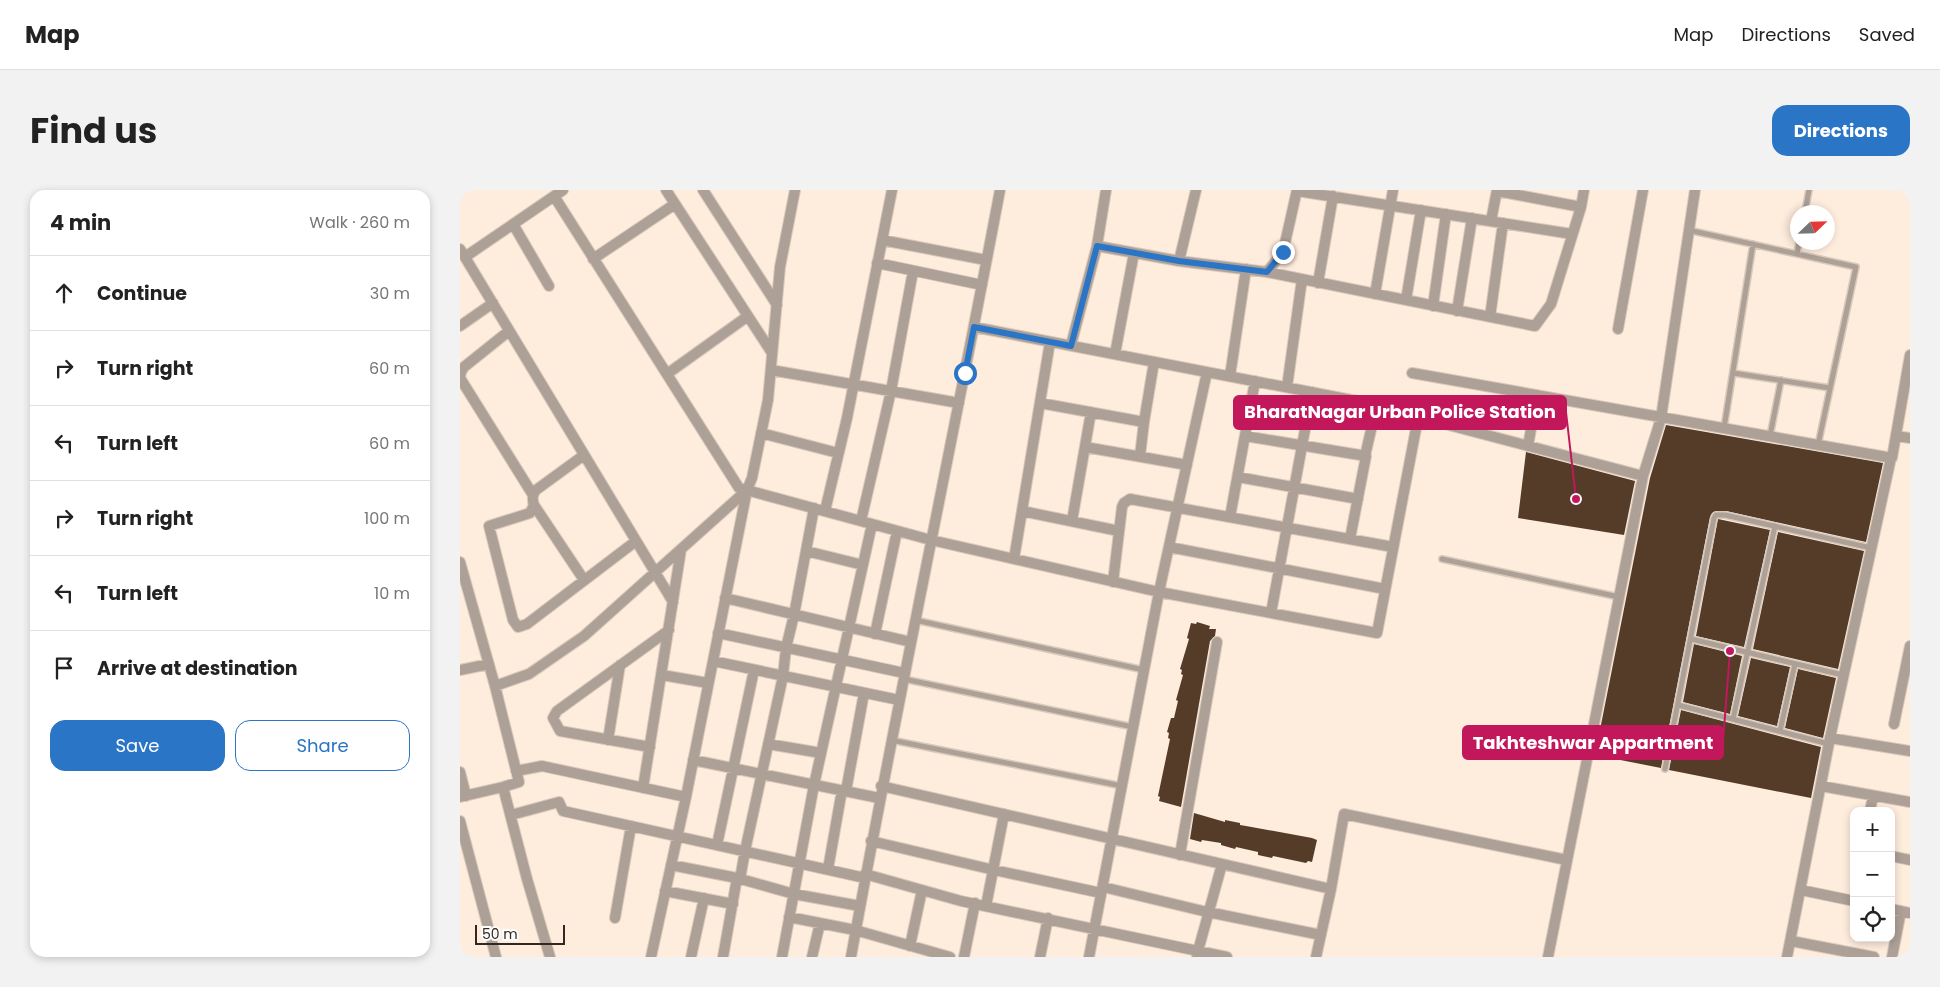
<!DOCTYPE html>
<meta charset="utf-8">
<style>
body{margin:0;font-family:Poppins,sans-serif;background:#f2f2f2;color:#222}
.controls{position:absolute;right:15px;bottom:15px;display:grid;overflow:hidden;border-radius:10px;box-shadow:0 2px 8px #0003}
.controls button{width:45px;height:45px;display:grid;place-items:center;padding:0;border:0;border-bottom:1px solid #e0e0e0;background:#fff;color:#222;font:25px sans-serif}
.compass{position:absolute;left:1330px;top:15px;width:45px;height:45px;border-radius:50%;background:#fff;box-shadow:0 2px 8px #0003;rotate:67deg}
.scale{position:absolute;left:15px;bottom:12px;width:90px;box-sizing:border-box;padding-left:5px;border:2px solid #33271e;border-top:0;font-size:14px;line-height:18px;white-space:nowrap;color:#33271e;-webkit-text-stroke:4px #fdfdfd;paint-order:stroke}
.stop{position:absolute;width:15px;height:15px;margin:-11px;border:4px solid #2b75c6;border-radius:50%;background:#fff}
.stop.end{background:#2b75c6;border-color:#fff;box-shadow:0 1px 5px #0008}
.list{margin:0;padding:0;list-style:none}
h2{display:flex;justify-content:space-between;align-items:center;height:65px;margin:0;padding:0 20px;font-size:21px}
h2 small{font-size:16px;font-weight:400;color:#767676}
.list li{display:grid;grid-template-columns:32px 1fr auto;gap:15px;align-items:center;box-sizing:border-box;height:75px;padding:0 20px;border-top:1px solid #e0e0e0}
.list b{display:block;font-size:19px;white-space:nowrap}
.list em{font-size:16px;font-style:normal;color:#767676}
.actions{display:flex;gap:10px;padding:15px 20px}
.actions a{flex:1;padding:11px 0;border:1px solid #2b75c6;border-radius:15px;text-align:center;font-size:18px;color:#2b75c6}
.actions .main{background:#2b75c6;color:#fff}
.icon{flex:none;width:28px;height:28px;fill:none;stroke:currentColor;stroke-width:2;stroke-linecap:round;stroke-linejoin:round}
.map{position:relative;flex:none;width:1450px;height:767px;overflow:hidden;border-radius:15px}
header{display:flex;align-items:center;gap:30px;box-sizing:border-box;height:70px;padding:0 25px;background:#fff;border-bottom:1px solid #e0e0e0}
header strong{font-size:24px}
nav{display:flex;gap:28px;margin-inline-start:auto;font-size:18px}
.intro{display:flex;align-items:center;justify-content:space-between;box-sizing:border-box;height:120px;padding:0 30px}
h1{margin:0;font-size:35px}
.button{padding:12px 22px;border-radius:15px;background:#2b75c6;color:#fff;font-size:18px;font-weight:700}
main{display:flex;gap:30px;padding:0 30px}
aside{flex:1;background:#fff;border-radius:15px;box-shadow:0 2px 8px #0003}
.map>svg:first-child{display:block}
</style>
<header>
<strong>Map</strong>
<nav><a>Map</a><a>Directions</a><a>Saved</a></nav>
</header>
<div class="intro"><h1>Find us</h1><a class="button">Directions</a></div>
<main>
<aside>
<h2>4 min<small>Walk · 260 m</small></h2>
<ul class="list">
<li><svg class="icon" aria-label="ahead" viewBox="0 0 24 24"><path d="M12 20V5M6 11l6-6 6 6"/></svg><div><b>Continue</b></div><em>30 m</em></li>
<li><svg class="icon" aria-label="right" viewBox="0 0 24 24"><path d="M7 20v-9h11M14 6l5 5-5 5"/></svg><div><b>Turn right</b></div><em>60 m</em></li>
<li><svg class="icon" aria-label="left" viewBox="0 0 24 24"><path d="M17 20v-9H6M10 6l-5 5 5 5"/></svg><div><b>Turn left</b></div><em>60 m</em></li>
<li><svg class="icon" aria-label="right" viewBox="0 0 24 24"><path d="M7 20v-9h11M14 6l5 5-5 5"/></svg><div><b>Turn right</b></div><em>100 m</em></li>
<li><svg class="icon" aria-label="left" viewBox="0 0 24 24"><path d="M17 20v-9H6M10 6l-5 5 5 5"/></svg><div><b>Turn left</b></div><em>10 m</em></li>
<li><svg class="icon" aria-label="arrive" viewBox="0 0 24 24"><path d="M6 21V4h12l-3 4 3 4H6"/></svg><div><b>Arrive at destination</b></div></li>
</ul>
<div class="actions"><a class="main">Save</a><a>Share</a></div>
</aside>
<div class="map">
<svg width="1450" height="767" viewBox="0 0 1450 767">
<rect width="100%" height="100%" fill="#feecdd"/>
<path fill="#543c28" d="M1206,235L1423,273L1406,352L1266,321H1256L1252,323L1250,327L1201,578L1135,565L1190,288Z
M1066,262L1175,291L1164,345L1058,328Z
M1258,329L1310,340L1284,457L1236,446Z
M1318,342L1404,361L1378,479L1293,459Z
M737,432L750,436L749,439H756L755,446L750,451L721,617L699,611L700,607L698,606L710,549L708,548L709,543L707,542L711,528H714L718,511L716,510L723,485L721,484L722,480L720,479L729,449L727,448L731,433L736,434Z
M1234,454L1282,466L1270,524L1223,512Z
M1291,468L1330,477L1317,536L1278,526Z
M1338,479L1376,488L1363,548L1325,538Z
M1221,520L1361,557L1351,608L1209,580Z
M734,623L765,632V630L780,633V635L786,636L852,648L857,650L852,672L848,671L846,673L813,666L812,668L798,665V662L776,657L775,659L761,655V653L742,650L741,652L730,649Z"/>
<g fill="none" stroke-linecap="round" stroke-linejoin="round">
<g stroke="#d9c9bb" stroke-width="8">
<path id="lane" d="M1345,22L1349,0
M1228,40L1396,77L1358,255
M1337,64L1339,52
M1273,183L1370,198
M1264,238L1293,54
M1310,246L1321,190
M982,369L1159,407
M455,430L684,480
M1231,449L1383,485
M444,489L673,537
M1218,515L1369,554
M1273,529L1315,336
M1320,541L1335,474
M431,550L662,596
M1205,579L1254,328L1256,325H1265L1411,358"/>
</g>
<g stroke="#d9c9bb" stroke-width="12">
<path id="street" d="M206,0L312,163
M243,0L317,115
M646,0L637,56L719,71L807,82L823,62L837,0
M837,1L1112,44
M1037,1L1121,17
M94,6L279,298L471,350L699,402L917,443L959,223L514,137
M1031,31L1037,0
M53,34L89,96
M422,50L526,70
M0,59L213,412
M5,67L103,0
M133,69L215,14
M719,71L736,0
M417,73L522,95
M807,82L1075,136L1091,114L1121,17L1124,0
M858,93L873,6
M915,104L933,0
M946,110L961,20
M973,116L986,24
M997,121L1012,28
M1030,127L1043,33
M0,136L33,113
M1158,139L1183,0
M49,141L4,177L1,182L0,188L73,305
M611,155L637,56
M655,164L674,63
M311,180L499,213
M952,183L1432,268L1450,165
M207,184L288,126
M770,186L786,79
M827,197L842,89
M580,213L684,232
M958,227L1183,286
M301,243L378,263
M785,246L906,266L890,349
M1436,246L1450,248
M1068,256L1077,205
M625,257L727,275
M124,265L76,300C72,305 72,309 74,315L124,390
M680,266L684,232L694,172
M905,266L917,214
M778,287L898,309
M74,315L70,323L29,336L53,430L58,437L67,434L176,351
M365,321L387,228L432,0
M562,321L659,341
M770,327L795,191
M401,331L431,201L453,81
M612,331L631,222
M709,357L925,399
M346,361L403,375
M554,369L590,152
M0,372L35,496
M653,392L662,317L664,313L670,309L933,357
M265,408L451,452
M811,423L852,202
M258,443L444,483
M415,444L437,341
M253,471L439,510
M0,480L29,474
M202,485L248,493
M1434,534L1450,456
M1370,548L1431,268
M148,550L160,475
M308,554L361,563
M190,557L100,541L93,528L97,521L209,440
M233,570L419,608
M56,581L82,576L226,607
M0,582L6,606
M421,596L871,699
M1361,596L1450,612
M43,597L59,592L35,496L69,484L124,446L287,300L292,288L308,210L320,77L335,0
M183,598L221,360
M386,601L404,503
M0,607L43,597L67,689L90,767
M1410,621L1413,606
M51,625L99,612L103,621L405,688
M0,631L36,767
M411,651L534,680L641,703
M257,655L294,480
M720,665L757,452
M1431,666L1450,670
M762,674L738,761L767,767
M211,675L277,688L334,704L400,716
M368,679L382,600
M405,684L501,711L738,761L737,767
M280,689L285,661L323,486L326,458L334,425L354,318
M643,697L743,721L861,745
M1341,700L1394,711
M205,701L273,714
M526,716L544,624
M1431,719L1450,723
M329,727L395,740L490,767
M155,728L171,636
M1331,751L1414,767
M450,756L462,700
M191,767L226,607L287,300
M231,767L244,708
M263,767L277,688
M322,767L354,595L412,334
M352,767L360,733
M391,767C437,511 492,256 540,0
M504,767L515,713
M580,767L588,728
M629,767L699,402L747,182
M856,767L871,699L884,624L1107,670
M1088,767L1183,286L1201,228L1235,0
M1327,767L1370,548L1450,561
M1432,767L1441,721"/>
</g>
<use href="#lane" stroke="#ada096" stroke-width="5"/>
<use href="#street" stroke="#ada096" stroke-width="10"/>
</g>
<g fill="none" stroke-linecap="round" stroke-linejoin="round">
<path stroke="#2b75c6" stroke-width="6" d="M505,183L514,137L611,156L637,56L719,71L807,82L823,62"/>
</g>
<path fill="none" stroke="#c2185b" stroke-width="2" d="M1116 309L1106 222M1270 461L1263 552"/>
<g fill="#c2185b" stroke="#fdfdfd" stroke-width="2">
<circle cx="1116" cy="309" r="5"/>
<circle cx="1270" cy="461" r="5"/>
</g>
<g fill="#c2185b" stroke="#c2185b" stroke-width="2">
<rect x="774" y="206" width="332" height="33" rx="5"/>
<rect x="1003" y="536" width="260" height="33" rx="5"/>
</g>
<g font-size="18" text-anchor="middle" font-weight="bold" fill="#fff">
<text x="940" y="228">BharatNagar Urban Police Station</text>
<text x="1133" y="559">Takhteshwar Appartment</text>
</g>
</svg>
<div class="controls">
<button>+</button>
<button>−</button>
<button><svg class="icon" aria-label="locate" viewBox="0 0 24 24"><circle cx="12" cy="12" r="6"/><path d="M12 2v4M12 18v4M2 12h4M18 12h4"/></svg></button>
</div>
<svg class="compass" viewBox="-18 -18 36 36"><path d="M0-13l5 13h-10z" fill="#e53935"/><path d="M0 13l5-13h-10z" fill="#767676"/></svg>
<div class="scale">50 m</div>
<div class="stop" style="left:505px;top:183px"></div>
<div class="stop end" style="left:823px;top:62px"></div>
</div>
</main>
